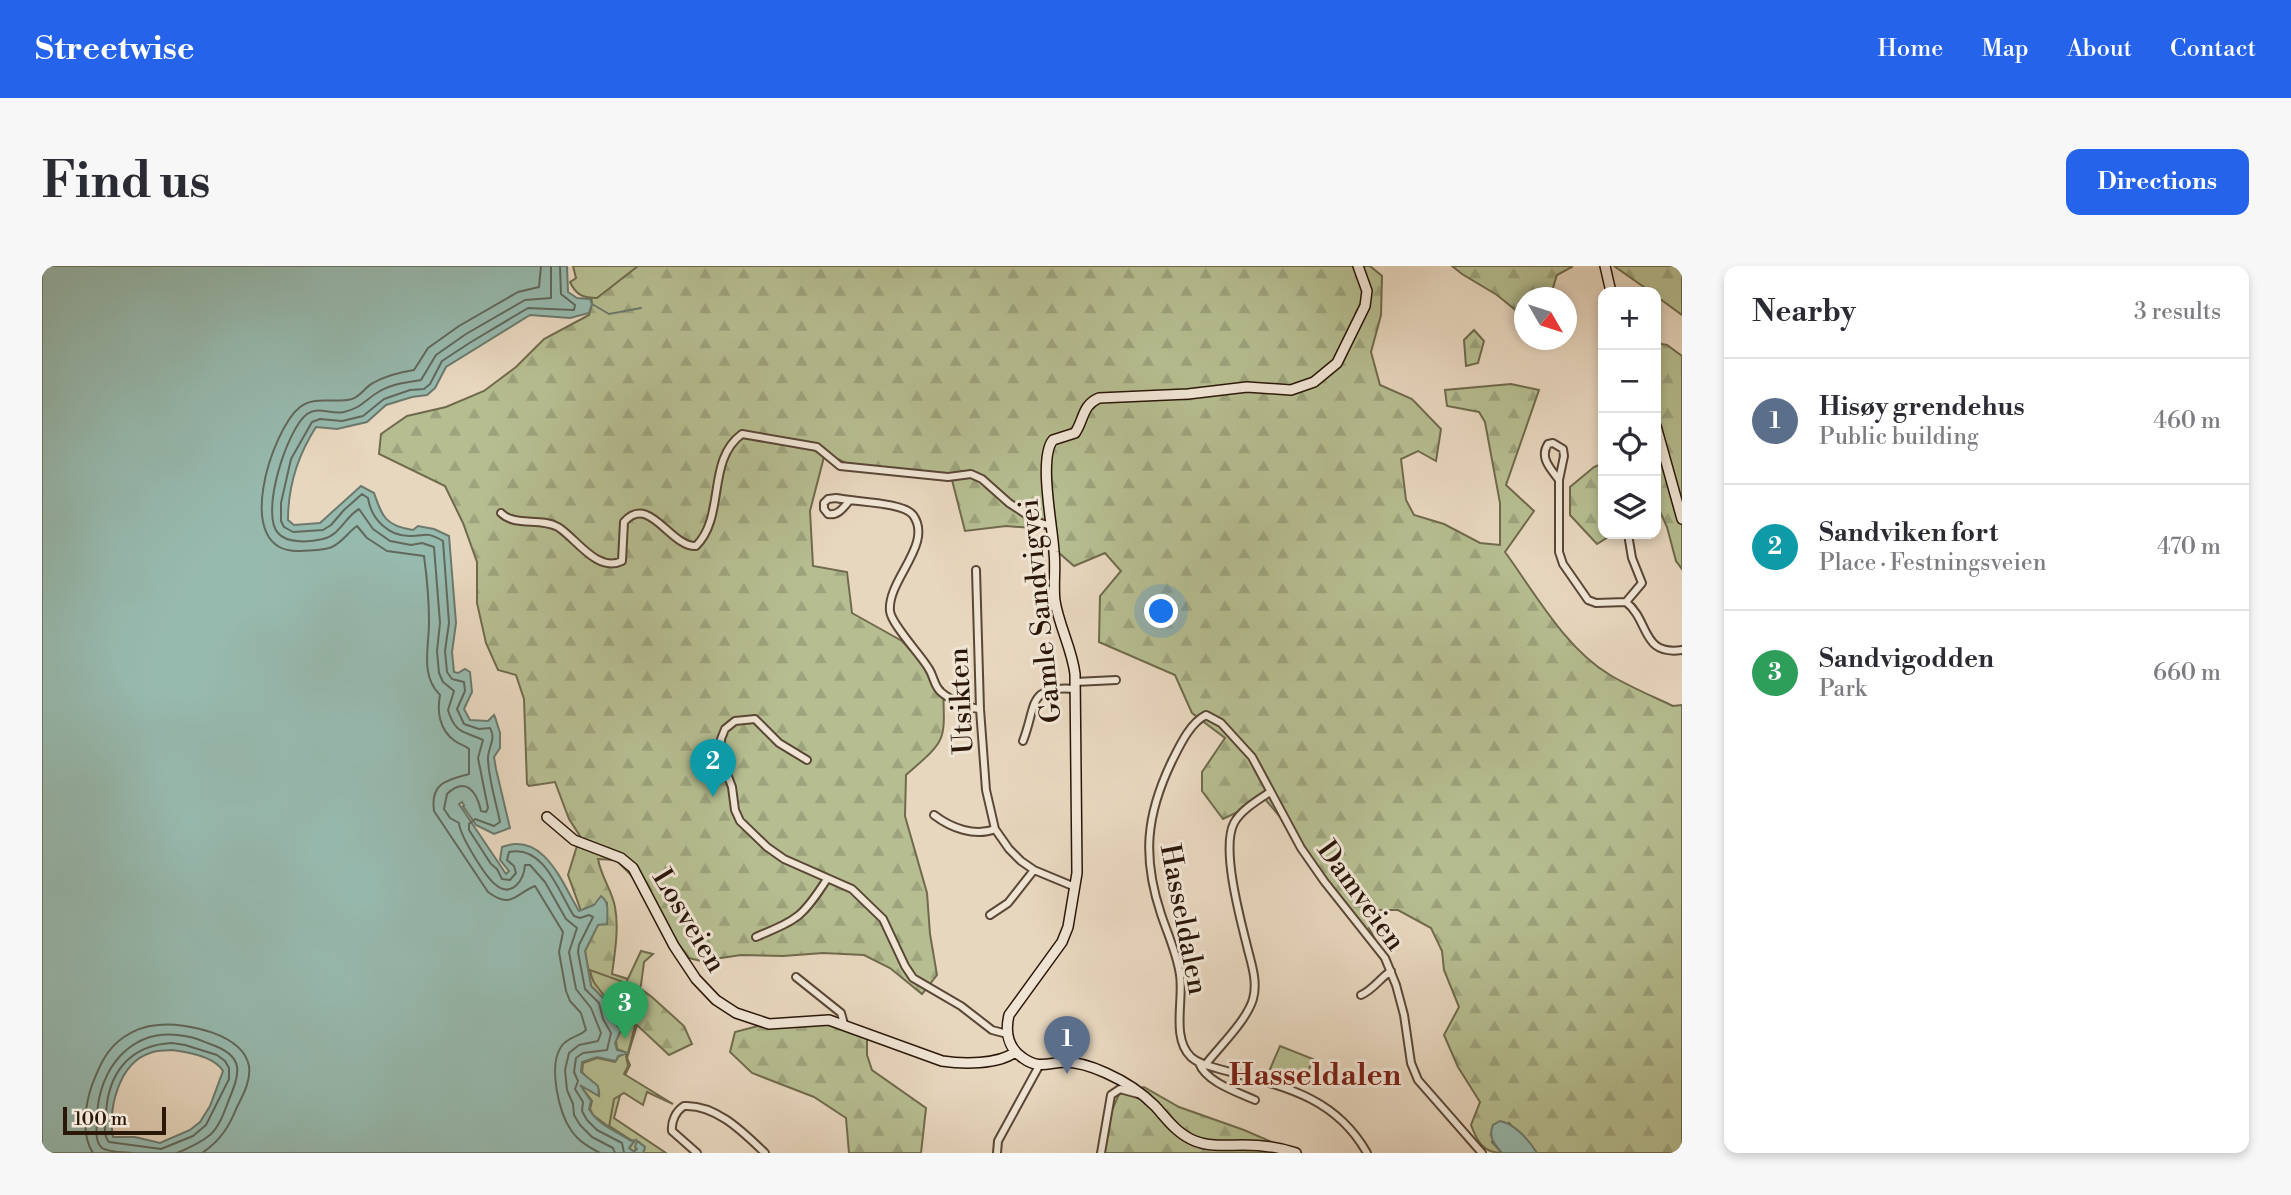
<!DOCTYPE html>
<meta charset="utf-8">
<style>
body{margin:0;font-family:"Libre Bodoni",serif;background:#f7f7f7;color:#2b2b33}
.controls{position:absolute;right:21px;top:21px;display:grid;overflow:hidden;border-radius:14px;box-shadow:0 4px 10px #0003}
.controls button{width:63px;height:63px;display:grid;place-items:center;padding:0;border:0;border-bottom:2px solid #e1e1e2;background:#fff;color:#2b2b33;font:35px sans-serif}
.compass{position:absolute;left:1472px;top:21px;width:63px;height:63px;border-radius:50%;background:#fff;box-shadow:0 4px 10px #0003;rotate:129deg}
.scale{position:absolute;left:21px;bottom:18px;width:103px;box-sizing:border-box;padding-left:7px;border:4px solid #2b1708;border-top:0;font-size:19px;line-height:24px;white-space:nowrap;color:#2b1708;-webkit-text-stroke:5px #f0e5d5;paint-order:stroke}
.you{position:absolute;left:1120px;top:346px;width:24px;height:24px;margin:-18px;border:5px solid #fff;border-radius:50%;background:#1a73e8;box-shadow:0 0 0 10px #1a73e833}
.badge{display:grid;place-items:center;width:46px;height:46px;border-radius:50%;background:#2563eb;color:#fff;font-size:23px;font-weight:700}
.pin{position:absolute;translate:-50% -58px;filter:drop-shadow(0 2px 4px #0008)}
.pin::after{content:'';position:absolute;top:37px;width:24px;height:21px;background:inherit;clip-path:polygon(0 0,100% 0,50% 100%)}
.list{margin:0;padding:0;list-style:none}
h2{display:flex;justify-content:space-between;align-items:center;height:91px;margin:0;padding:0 28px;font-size:30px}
h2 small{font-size:23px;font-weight:400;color:#7c7c81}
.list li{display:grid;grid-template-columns:46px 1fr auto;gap:21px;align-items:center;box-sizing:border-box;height:126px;padding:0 28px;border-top:2px solid #e1e1e2}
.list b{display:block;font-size:26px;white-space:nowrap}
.list p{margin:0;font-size:23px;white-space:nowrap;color:#7c7c81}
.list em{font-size:23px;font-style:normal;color:#7c7c81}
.icon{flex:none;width:38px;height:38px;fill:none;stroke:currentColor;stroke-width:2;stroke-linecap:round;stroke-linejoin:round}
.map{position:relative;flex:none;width:1640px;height:887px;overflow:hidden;border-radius:14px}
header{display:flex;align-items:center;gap:42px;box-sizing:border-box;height:98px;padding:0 35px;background:#2563eb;color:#fff}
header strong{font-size:33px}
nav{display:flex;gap:38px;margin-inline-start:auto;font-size:24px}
.intro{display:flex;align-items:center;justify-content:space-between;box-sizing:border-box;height:168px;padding:0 42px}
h1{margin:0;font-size:49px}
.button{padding:18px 32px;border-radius:14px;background:#2563eb;color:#fff;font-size:24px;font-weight:700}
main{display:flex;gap:42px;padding:0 42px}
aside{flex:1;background:#fff;border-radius:14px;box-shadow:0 4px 10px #0003}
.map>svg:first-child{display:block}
</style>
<header>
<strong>Streetwise</strong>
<nav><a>Home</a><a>Map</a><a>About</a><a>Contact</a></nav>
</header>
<div class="intro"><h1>Find us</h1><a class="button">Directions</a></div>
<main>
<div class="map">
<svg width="1640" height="887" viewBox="0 0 1640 887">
<defs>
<pattern id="forest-firs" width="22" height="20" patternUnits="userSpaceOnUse" patternTransform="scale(1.75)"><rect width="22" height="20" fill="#b6be91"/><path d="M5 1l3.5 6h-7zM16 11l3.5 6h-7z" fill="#9da37c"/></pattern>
</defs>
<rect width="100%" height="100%" fill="#e8d7bf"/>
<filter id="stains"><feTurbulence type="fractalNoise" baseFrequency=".00286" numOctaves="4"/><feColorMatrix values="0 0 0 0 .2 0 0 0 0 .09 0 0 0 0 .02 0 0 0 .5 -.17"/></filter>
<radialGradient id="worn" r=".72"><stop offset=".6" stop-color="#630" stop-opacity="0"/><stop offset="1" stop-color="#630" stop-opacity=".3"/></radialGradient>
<path fill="url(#forest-firs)" stroke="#706a4c" stroke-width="2" d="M546,0H1328L1340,10L1339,49L1329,86L1338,119L1370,133L1399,163L1394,195L1376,185L1359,193L1364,234L1372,249L1402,258L1438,277L1458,279V237L1443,156L1437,146L1405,140L1403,124L1469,118L1497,124L1464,219L1492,245L1463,286C1493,327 1523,382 1568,409C1588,421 1610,430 1631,440L1640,439V887H1495L1467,857L1450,876L1460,887C1441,887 1435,875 1429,859L1438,836L1416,801L1402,769L1417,741L1402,704L1400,685L1389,662L1356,644H1337L1327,662L1335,677L1319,664L1249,564L1223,533L1181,553L1160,525V506L1183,472L1150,447L1133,409L1057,376L1058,330L1079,305L1063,287L1032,300L1016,286L1004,263L964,260L923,265L909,210L804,197L783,187L768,245L771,300L805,306L810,347L860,375L886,403L893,421L901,422C903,477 905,473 864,509L863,550L885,627L888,668L895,709L880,728L848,702L822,689L781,687L741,690L699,689L659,695L647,692L623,659L603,623L574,594L556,593C559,611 570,624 573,641C577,662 573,686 570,708L586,713L611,732L642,760L650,778L627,789L595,759L585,792L588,799L584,807L572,852L624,887H601L603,881L597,876L592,886L587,882L592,876L558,854L562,818L557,791L573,795L576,790L584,787L575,784L573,778L578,762L573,759L567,750L563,734L549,720L543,685L556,658H565V637L552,639L539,645L526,609L538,570L527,553L513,516L487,520L485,518L482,433L474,409L456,404L444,377L435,337V296L421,257L403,220L337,188L339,168L365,150L404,141L442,125L474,101L502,73L547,49L550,38Z
M1410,0H1530V1L1515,9L1508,31L1482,32V51L1455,29L1420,8Z
M1572,0H1640V49L1614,30V26H1609Z
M1432,64L1442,75L1436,97L1424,100L1422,74Z
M1614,77L1625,79L1640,90V303L1634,295L1625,261L1614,237V172L1619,169L1614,153Z
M1561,197V268H1571L1555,278L1528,249V221L1552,201Z
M754,755H788L825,771V789L830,804L884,842L879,887H807L804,852L772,831L710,807L688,786L693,766L716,760Z
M1102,821L1137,841L1202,864L1255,887H1059L1065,856L1077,828Z"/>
<path fill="#b6be91" stroke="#706a4c" stroke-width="2" d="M531,0H596L555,32C541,32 534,29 528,16L534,12Z
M599,685L611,688L602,696L599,719L588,742L593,760L586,787L584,790L586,800L582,808L631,838L605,826L601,839L582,827L572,833L567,861L551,849L548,843L550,835L538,819L557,830C559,817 546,815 540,806L541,797L555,792L573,796L577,790L585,787L575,783L574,774L580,763C569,754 570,745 564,733C557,720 551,721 548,704L584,717Z
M1238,780L1271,793L1262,816L1228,803Z"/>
<path fill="#97baaf" stroke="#6c796c" stroke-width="2" fill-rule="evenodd" d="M0,0H525L526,26L535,32L548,33L550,38L547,47L528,52L488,49L404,101L393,122L385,129L370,131L344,139L325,156L295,163L274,161C256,189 246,221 246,254L252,259L278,257L319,220L332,227C340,250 343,260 371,264L376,260L392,263L407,270L414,357L410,386L412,406L416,407L423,403L428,406L430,426L422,443L428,454L446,455L452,449L453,451L458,467V482L452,491L454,503L468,562L452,568L434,559L421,540L422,539L420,536L417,538L464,608L467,605L458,594L460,581C502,565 520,617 537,645L552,639L559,630C568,636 565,648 565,658L556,659L543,685L549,720L563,734L567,750L579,764L573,777L575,784L585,787L576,790L574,795L555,791L540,796L539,806L556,820L557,830L538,819L549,835L547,843C556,859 574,865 589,875L593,874L587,882L592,886L595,883L593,881L595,875L603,881L601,887H0ZM130,784C146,786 173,791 181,805L168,840L158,856L148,864L118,877L93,871H71C66,842 77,797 108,787C115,784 123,785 130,784Z
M1458,855C1473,858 1487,874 1495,887H1460C1452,878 1446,871 1451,859Z"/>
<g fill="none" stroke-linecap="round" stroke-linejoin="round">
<path stroke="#61685c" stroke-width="2" d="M499,0L497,21L476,26L417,60L386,82L372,104C359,106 343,110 331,117C323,121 319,130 310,133C292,138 274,129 258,141C230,163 188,288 258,285C269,284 281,285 290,281C301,276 306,266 315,260L325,272L345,285L382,290C385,312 387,335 387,356C387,382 378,409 398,429C395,445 397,464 413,475C418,479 423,479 427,483V508C406,514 388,516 392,545L446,626C470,644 474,627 493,620L521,666L517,686L524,725L528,735L539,747L544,764C537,771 525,771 519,781C506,800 517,847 529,864C536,875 547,881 558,887
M509,0V32L483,34L424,68L394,89L379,114C365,116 350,118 338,125C322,134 322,141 302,146C289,149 277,140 265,148C245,163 218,247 236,267C245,278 269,276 281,273C298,269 304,250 317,243L331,263L348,275L369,279L380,277L392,281L398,357L395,385L397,407L401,416L412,425L406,444C413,468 422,465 441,474L436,492L446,542L444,546L439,545C435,526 424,510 405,528L402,543L408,552L417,557C418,570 444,612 454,619C470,632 482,614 483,599H488L503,616L524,653L535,662L527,686L534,723L549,742L559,767L556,775L537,779L527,787L523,804L525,824L531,838L532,849L538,859L550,871L571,882L573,887
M518,0L519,28L533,39L532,44L486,42L429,76L400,95L388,118L382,123L368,124L342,133L321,150L300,155L278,153L270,156L249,193L239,237V255L242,261L251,266L281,264L289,259L302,244L320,228L326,232C329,253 347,271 369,270C384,270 384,265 401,275L407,357L403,385L405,406L410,413L422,416L423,425L415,443L422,458L437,463L448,462C455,474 445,482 446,494C447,515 454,536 458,556L452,560L433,553L427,558V564L449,598L455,603L460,613L468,614L474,607L472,600L465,594L467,586C502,578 517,627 532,650L538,652L547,649L551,651L537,679L536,686L543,723L557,737L561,753L569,767L565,784L541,787L534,792L532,806L536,815L533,823L541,836L540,845L545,854L555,864L580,877L582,887
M130,777L143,779L175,789L183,795L187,802V813L164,859L151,870L119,883L67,876C61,869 63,860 64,850C65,808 87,779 130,777Z
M51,887C39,869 43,839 50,819C57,801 64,783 82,771C92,764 104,760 116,759C144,756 201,768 207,800C209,815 201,829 195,841C187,861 178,875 160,887
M91,887C82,886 68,887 60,882C52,874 55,862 55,852C56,802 90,760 143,770C152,771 160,775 168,778C204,790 198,807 186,836C182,847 177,861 168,869C158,877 147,882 135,887"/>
<path stroke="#6c796c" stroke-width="2" d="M550,38L567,48L599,42"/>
<g stroke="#5a4736" stroke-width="10">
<path id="street" d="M1517,214C1509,203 1497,192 1506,178L1511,177L1521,183L1522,190L1517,214V286L1521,298L1546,334L1554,337L1584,336C1608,355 1599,390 1640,384
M807,235C801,242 796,250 786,248L782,243V237L786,233L794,232C812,236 861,236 871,249C892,278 845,314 848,345C849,358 879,389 887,403C892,411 892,420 899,426C908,434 927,442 938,443
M459,247C473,261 498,251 516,261C535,273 555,307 580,295L582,256C607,227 628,281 654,280C684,250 664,194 700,168L775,181L798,200L906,211L929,208L940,213L967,237L996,256L1009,260
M934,304L938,443L944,524L953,563L967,583L979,595L992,604L1033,621
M1584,336L1600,317L1590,292L1586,268
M1033,416L1074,414
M981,475C995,439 985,419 1033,423
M765,494L737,477L713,453L693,455L683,463L679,473V492L690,521L693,544L698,555L725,581L742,593L810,623L841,653L863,700L871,712L919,740L950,764L965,768
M892,549C909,562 933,571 953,563
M948,649L966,637L992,604
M714,671C756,653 760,652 785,613
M754,711L799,747L802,758
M1319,729C1331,724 1338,712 1349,705
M1157,797C1164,816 1195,826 1213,834
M1164,798C1178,780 1205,754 1211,733C1216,715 1209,697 1205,680C1198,652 1179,582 1192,557C1199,544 1216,534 1228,526
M655,887L630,865C629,855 634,845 642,840C674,838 702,867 723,887
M955,887L956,875L997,800
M1059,887L1069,829L1078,823L1096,828
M1325,887C1294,832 1244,821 1188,806C1176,802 1159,800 1149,791C1129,772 1142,733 1138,709C1135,688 1126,669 1119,648C1100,591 1104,549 1130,495C1138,479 1148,457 1164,449L1179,457L1210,491L1259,582L1282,615L1343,692L1354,719L1362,749L1369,797L1376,814L1440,887"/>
</g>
<g stroke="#2b1708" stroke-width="12">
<path id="secondary" d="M1563,0L1569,26
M1614,160L1640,253
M505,551L532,574L579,592L591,602L632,680L654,713L674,734L694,747L727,758L787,754L900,795C920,798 956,799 973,786
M1254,887C1237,881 1219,879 1201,879C1185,879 1168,881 1153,875C1135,868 1125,853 1113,840C1099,826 1082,815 1064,807C1051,801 1036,796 1022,796C1006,797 996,803 981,792C966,782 963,766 967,749L1020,676L1026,661L1035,607L1033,408C1030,383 1017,360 1013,335C1011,319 1014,302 1012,286C1011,262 996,192 1011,174L1033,167C1042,154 1040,139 1057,132L1146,128L1205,121L1249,124L1272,116L1295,97L1323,40L1325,25L1316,0"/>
</g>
<use href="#street" stroke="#f0e5d5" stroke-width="6"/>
<use href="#secondary" stroke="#f0e5d5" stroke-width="9"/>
</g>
<g text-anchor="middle" stroke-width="6" stroke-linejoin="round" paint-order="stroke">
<g font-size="28" fill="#2b1708" stroke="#f0e5d5">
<text transform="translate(997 345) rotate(-96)" y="10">Gamle Sandvigvei</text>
<text transform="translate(918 435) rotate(-93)" y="10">Utsikten</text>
<text transform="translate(1320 629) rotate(54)" y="10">Damveien</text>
<text transform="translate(1143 653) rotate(79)" y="10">Hasseldalen</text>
<text transform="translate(648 654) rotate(59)" y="10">Losveien</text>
</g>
<g font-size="30" font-weight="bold" fill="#7a1f14" stroke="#f0e5d5">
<text x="1273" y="819">Hasseldalen</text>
</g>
</g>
<rect width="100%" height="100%" filter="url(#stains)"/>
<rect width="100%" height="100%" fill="url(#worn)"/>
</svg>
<div class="controls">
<button>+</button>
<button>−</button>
<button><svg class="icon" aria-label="locate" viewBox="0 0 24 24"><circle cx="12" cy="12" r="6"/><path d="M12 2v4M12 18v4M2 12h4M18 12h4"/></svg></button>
<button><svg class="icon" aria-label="layers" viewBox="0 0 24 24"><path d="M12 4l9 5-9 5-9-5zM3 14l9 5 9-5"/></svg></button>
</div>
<svg class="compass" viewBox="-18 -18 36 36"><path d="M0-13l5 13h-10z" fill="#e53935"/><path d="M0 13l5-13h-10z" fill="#7c7c81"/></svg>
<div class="scale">100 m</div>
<div class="you"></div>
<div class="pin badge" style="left:1025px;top:808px;background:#5c6f8a">1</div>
<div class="pin badge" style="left:671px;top:531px;background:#0f9aa8">2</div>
<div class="pin badge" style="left:583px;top:773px;background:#2e9e5b">3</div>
</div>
<aside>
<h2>Nearby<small>3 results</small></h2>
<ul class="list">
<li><span class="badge" style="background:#5c6f8a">1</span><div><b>Hisøy grendehus</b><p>Public building</p></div><em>460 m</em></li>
<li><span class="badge" style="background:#0f9aa8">2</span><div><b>Sandviken fort</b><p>Place · Festningsveien</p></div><em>470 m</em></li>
<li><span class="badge" style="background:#2e9e5b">3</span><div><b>Sandvigodden</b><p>Park</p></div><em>660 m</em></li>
</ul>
</aside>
</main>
